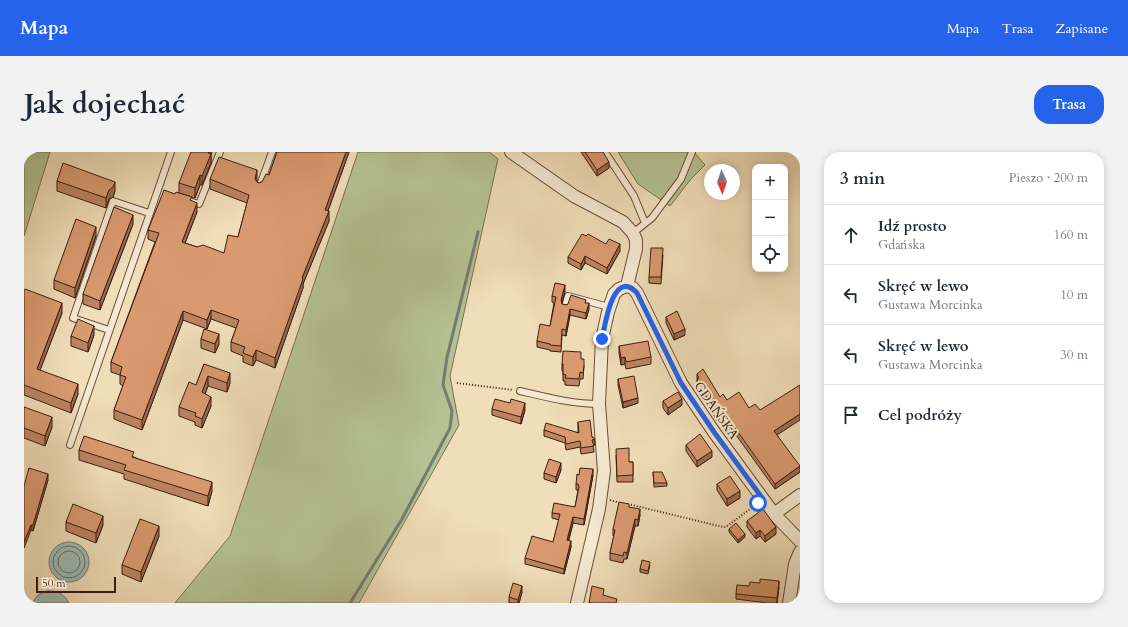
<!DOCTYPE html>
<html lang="pl">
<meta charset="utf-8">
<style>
body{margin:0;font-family:Cardo,serif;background:#f2f2f3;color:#1f2937}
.controls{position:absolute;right:12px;top:12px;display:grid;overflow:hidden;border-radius:8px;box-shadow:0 2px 10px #0003}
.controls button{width:36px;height:36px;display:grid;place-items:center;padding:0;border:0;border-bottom:1px solid #e0e1e3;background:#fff;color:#1f2937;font:20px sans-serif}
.compass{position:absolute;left:680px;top:12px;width:36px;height:36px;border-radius:50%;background:#fff;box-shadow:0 2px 10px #0003;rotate:178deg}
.scale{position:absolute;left:12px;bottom:10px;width:80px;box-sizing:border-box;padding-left:4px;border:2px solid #3d1d11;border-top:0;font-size:11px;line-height:14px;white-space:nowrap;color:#3d1d11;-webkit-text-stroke:3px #f5ead1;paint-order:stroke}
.stop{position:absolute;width:12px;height:12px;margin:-9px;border:3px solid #2563eb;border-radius:50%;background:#fff}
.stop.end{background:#2563eb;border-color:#fff;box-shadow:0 1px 4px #0008}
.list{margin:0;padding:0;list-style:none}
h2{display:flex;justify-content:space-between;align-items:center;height:52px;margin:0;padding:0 16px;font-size:17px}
h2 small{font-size:13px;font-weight:400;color:#747a83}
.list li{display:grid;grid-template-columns:26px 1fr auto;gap:12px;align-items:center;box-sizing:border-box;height:60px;padding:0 16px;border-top:1px solid #e0e1e3}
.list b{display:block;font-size:15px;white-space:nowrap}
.list p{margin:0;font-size:13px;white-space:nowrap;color:#747a83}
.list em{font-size:13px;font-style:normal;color:#747a83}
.icon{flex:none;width:22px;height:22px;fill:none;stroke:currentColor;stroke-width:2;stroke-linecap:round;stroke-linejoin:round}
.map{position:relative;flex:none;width:776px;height:451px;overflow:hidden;border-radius:16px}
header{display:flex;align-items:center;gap:24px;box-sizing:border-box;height:56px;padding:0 20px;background:#2563eb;color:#fff}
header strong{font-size:19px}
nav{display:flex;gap:22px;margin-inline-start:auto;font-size:14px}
.intro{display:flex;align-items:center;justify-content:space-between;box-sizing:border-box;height:96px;padding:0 24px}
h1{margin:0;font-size:28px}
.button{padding:10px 18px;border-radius:16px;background:#2563eb;color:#fff;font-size:14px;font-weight:700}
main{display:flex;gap:24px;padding:0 24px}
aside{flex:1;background:#fff;border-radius:16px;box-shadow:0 2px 10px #0003}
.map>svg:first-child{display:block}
</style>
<header>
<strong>Mapa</strong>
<nav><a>Mapa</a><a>Trasa</a><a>Zapisane</a></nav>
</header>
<div class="intro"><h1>Jak dojechać</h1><a class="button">Trasa</a></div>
<main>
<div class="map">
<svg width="776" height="451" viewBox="0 0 776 451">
<rect width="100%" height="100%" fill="#f0deb8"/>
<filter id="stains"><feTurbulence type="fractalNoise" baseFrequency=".005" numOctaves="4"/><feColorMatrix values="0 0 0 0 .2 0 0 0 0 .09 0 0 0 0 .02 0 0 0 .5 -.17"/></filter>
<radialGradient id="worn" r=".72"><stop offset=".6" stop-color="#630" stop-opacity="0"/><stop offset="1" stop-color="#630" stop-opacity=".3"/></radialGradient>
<path fill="#b5c292" stroke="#797052" d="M0,0H26L0,84Z
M334,0H465L474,7L426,224L435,273L335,451H151L206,384Z
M594,0H670L681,13L667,27L646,54L614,32Z"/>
<path fill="#9bbbb5" stroke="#757c73" d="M25 410a20 20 0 1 1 40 0a20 20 0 1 1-40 0Z
M23,439C33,438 40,442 45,451H8L14,443Z"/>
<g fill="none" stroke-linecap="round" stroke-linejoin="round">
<path stroke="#6c6c63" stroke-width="1" d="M29 410a16 16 0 1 1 32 0a16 16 0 1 1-32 0Z
M34 410a11 11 0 1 1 22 0a11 11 0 1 1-22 0Z"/>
<path stroke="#757c73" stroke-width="3" d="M326,451L378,367L426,276L428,259L419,233L423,205L454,80"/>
<g stroke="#6a4d3b" stroke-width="8">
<path id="lane" d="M581,0L610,44L621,71
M235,36L248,0
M165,49L175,52L196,0
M609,81L628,66L657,27L668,0
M541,155L544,144L585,155
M85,178L49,166L89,49L125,61
M496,239C522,245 548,252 575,252
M46,293L147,0"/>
</g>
<g stroke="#6a4d3b" stroke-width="14">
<path id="street" d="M487,0L550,44L599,70L609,81L612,88V97L603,134
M603,134L609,136L613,141L657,231L690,280L750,362L776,389
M750,362L776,343
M553,451L575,357L580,319L575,252L578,187L584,160L590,142L595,137L603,134
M765,451L771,412L776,400"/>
</g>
<path stroke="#3d1d11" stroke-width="2" stroke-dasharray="1 2" stroke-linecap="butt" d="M433,231L489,238
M586,348L596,351
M604,352L699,375H702L730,354"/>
<use href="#lane" stroke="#f5ead1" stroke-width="6"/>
<use href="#street" stroke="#f5ead1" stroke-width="12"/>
</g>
<path fill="#bb8461" stroke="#3d1d11" d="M253,0H325L304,59L305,69L279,132V136L251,216L232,208L229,214L219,210V204L207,199V190L212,176L187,167L183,177L159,168L118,278L90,267V258L99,234L96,232V223L87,220V210L131,90L124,87V78L168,49L173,60L161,91L173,95L200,101L214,85L223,51L186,37V27L233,28V29L234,31L238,30L245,23Z
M557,0H579L585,16L573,24Z
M769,0H776V8Z
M187,4V11L178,33H176L171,46L155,41V31Z
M33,29L91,39L89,45L85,47L82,56L33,39Z
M109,72L76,158L59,152V142Z
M72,84L51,146L30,137V128Z
M562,84L596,99L583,122L561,111L557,118L544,111V105Z
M639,103L637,132L625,131V125Z
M0,139L38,161L16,218L54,242L47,261L0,243Z
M541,139L538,151V152L542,153L562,151L565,157L562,167L546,163L542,184L538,183L537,200L526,199V198L513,195V189L526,174L530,151L528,150V144Z
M642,165L661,183L650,188L642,171Z
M70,183L64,200L47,194V184Z
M177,187L195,192L191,201L177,196Z
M595,194L627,205V212L602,217L601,212L597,213L595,201Z
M557,207L560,214L559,227H556L555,234L541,233V229H539V219H538V212Z
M180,212L206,231L203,240L184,234L181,242L187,254L178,276L171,273V270L155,264V255L172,233Z
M673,222L696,245L703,248L725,256L753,283L776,320L751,337L699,265L693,269L673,234Z
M594,227L614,251L599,256L594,233Z
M639,249L658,253L644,263L639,256Z
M0,255L28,275L21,294L0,286Z
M468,257L501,258L497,272L468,263Z
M554,270L568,285L570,286L571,293H569L570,300L557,302L556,295L542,298L541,291L520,284V278L554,281Z
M662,293L688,305L673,315L662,299Z
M55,298L110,305L188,339L184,354L100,327V322L55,308Z
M592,303L605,310H609V330H593Z
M5,316L24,328L9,379L7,378Z
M537,318L532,331L520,327V321Z
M629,320L643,331V334L630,335Z
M569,323L560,373L549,371L545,388L547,395L540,422L501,412V406L529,390L535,368L528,366V361L551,355L554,338H552V332Z
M693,332L716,346L703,354L693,338Z
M605,355L616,363L614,374H611L603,407H600L599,411L586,408V401L590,384H589V377Z
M723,369L752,382L741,390L736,384L732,387L723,375Z
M42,370L79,373L72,391L42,379Z
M705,377L721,385L714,391L705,380Z
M135,384L117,430L98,422V413Z
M626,413L624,422L616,420V417Z
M725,434L755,435L753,451H743L712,447V442Z
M498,440L495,451H485V445Z"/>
<path fill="#996c4f" stroke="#3d1d11" d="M185,0H188L187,4V11L178,33V24Z
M322,0H325L301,67V58Z
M585,10V16L573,24V18Z
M233,18V28L231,36V27Z
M176,23V33L171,46V36Z
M91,30V39L89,45L85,47L82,56V46L85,38Z
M173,51V60L158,99V90Z
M305,59V69L279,132V136L251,216V206L278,126Z
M109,63V72L76,158V149Z
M72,75V84L51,146V136Z
M596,92V99L583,122V116Z
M561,104V111L557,118V112Z
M541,133V139L537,154V148Z
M38,151V161L13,226V217Z
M565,151V157L562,167V161Z
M546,157V163L542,184V178Z
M187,158V167L183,177V168Z
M159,159V168L118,278V268Z
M70,174V183L64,200V191Z
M661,177V183L650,188V182Z
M195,182V192L191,201V192Z
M232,198V208L229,214V205Z
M601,205V212L597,213V206Z
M206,221V231L203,240V231Z
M184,224V234L178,250V240Z
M54,232V242L47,261V251Z
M187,245V254L178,276V267Z
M614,246V251L599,256V250Z
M658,247V253L644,263V256Z
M501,251V258L497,272V265Z
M699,259V265L693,269V263Z
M776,262V268L750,285V279Z
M28,265V275L21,294V284Z
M688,299V305L673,315V309Z
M537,311V318L532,331V325Z
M776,314V320L751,337V332Z
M569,317V323L560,373V367Z
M24,322V328L9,379V373Z
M188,330V339L184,354V344Z
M716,339V346L703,354V347Z
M616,357V363L614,374V368Z
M79,364V373L72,391V381Z
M549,365V371L543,394V388Z
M611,367V374L603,407V401Z
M7,373V378L0,396V390Z
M135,374V384L117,430V420Z
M752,375V382L741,390V384Z
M736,378V384L732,387V381Z
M721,382V385L714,391V388Z
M547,389V395L540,422V417Z
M755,429V435L753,451V446Z
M498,434V440L495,451H494V448Z"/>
<path fill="#da9a71" stroke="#3d1d11" d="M167,0H185L184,1L187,2L178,24L176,23L171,36L155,31Z
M253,0H322L301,58L305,59L278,126L279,127L251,206L232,198L229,205L219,201L221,195L207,190L215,168L187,158L183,168L159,159L118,268L90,258L102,225L96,223L98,215L87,210L135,81L124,78L140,38L151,42L152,40L168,45L166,48L173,51L158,90L173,95L179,93L200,101L204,83L214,85L225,43L186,27L195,5L233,18L231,27L234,31L238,30L242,22L245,23Z
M561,0H579L585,10L573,18Z
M39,11L91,30L89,35L85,38L82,46L33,29Z
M90,55L109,63L76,149L59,142Z
M52,67L72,75L51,136L30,128Z
M558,82L562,84L564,82L582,92L585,87L596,92L583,116L561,104L557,112L544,105Z
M627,96H639L637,125H625Z
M531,131L541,133L537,148L538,152L542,153L544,152L547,143L562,148L561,151H565L562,161L546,157L542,178L538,177L537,194L526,193V192L513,189L516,172L526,174L532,145L528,144Z
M1,137L38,151L13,217L54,232L47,251L0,233V139Z
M653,159L661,177L650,182L642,165Z
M54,167L70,174L64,191L47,184Z
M180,177L195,182L191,192L177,187Z
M624,189L627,205L602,210L601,205L597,206L595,194Z
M539,199L557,200V207H560V214L559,221L556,220L555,227L541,226L542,223L539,222V212H538Z
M180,212L206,221L203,231L184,224L178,240L187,245L178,267L171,264L172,261L155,255L165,230L172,233Z
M679,217L696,245L699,242L703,248L715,240L725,256L731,252L736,258L776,233V262L750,279L776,314L751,332L699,259L693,263L673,228L675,226L673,222Z
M610,224L614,246L599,250L594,227Z
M654,240L658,247L644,256L639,249Z
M471,247L486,251L487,247L501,251L497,265L468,257Z
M0,255L28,265L21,284L0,276Z
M566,268L568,285L570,286L571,287L568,288L570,294L557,296L556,289L542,292L541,285L520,278L522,271L555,281L554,270Z
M676,282L688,299L673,309L662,293Z
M60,284L110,300L108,305L188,330L184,344L100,318L102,313L55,298Z
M605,296V310H609V323L593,324L592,297Z
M525,307L537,311L532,325L520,321Z
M5,316L24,322L9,373H7L0,390V334Z
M556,316L569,317L560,367L549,365L543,388L547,389L540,417L501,406L508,384L529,390L536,362L528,361L530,351L551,355L555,335L554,332H552L553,322L555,323Z
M629,320H638L643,331H630Z
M706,324L716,339L703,347L693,332Z
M595,350L605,352V355L616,357L614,368L611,367L603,401L600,400L599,404L586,401L591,378L589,377Z
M49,352L79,364L72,381L42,370Z
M739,357L752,375L741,384L736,378L732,381L723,369Z
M116,367L135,374L117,420L98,413Z
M712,371L721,382L714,388L705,377Z
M618,408L626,410L624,419L616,417Z
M736,427L755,429L753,446L712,442L713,433L725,434L726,430L736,431Z
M489,431L498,434L494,448L485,445Z
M568,434L580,437L579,443L593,447L592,451H565Z"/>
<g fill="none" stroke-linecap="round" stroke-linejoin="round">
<path stroke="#2563eb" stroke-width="5" d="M578,187C581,173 589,115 613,141L657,231L690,280L739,347L734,351"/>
</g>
<g text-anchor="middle" stroke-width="4" stroke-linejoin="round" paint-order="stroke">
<g font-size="13" fill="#3d1d11" stroke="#f5ead1">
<text transform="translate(693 258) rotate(55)" y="5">GDAŃSKA</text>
</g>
</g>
<rect width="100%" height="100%" filter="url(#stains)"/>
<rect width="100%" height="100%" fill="url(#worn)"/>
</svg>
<div class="controls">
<button>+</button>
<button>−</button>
<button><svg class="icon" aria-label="locate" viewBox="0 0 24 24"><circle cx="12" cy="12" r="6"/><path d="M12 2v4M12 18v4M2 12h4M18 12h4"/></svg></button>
</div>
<svg class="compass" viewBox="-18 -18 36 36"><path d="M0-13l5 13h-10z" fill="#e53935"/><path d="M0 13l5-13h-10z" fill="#747a83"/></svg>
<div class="scale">50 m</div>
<div class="stop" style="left:734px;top:351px"></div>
<div class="stop end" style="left:578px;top:187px"></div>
</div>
<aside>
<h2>3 min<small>Pieszo · 200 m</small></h2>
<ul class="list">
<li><svg class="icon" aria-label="ahead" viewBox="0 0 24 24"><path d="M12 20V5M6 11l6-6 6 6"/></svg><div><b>Idź prosto</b><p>Gdańska</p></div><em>160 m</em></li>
<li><svg class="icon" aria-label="left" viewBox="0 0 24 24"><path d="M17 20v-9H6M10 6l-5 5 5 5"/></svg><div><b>Skręć w lewo</b><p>Gustawa Morcinka</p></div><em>10 m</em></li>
<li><svg class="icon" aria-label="left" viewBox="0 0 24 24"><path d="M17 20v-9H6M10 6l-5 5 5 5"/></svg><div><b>Skręć w lewo</b><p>Gustawa Morcinka</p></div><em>30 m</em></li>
<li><svg class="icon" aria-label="arrive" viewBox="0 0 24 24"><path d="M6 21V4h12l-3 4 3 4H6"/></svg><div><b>Cel podróży</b></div></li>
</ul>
</aside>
</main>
